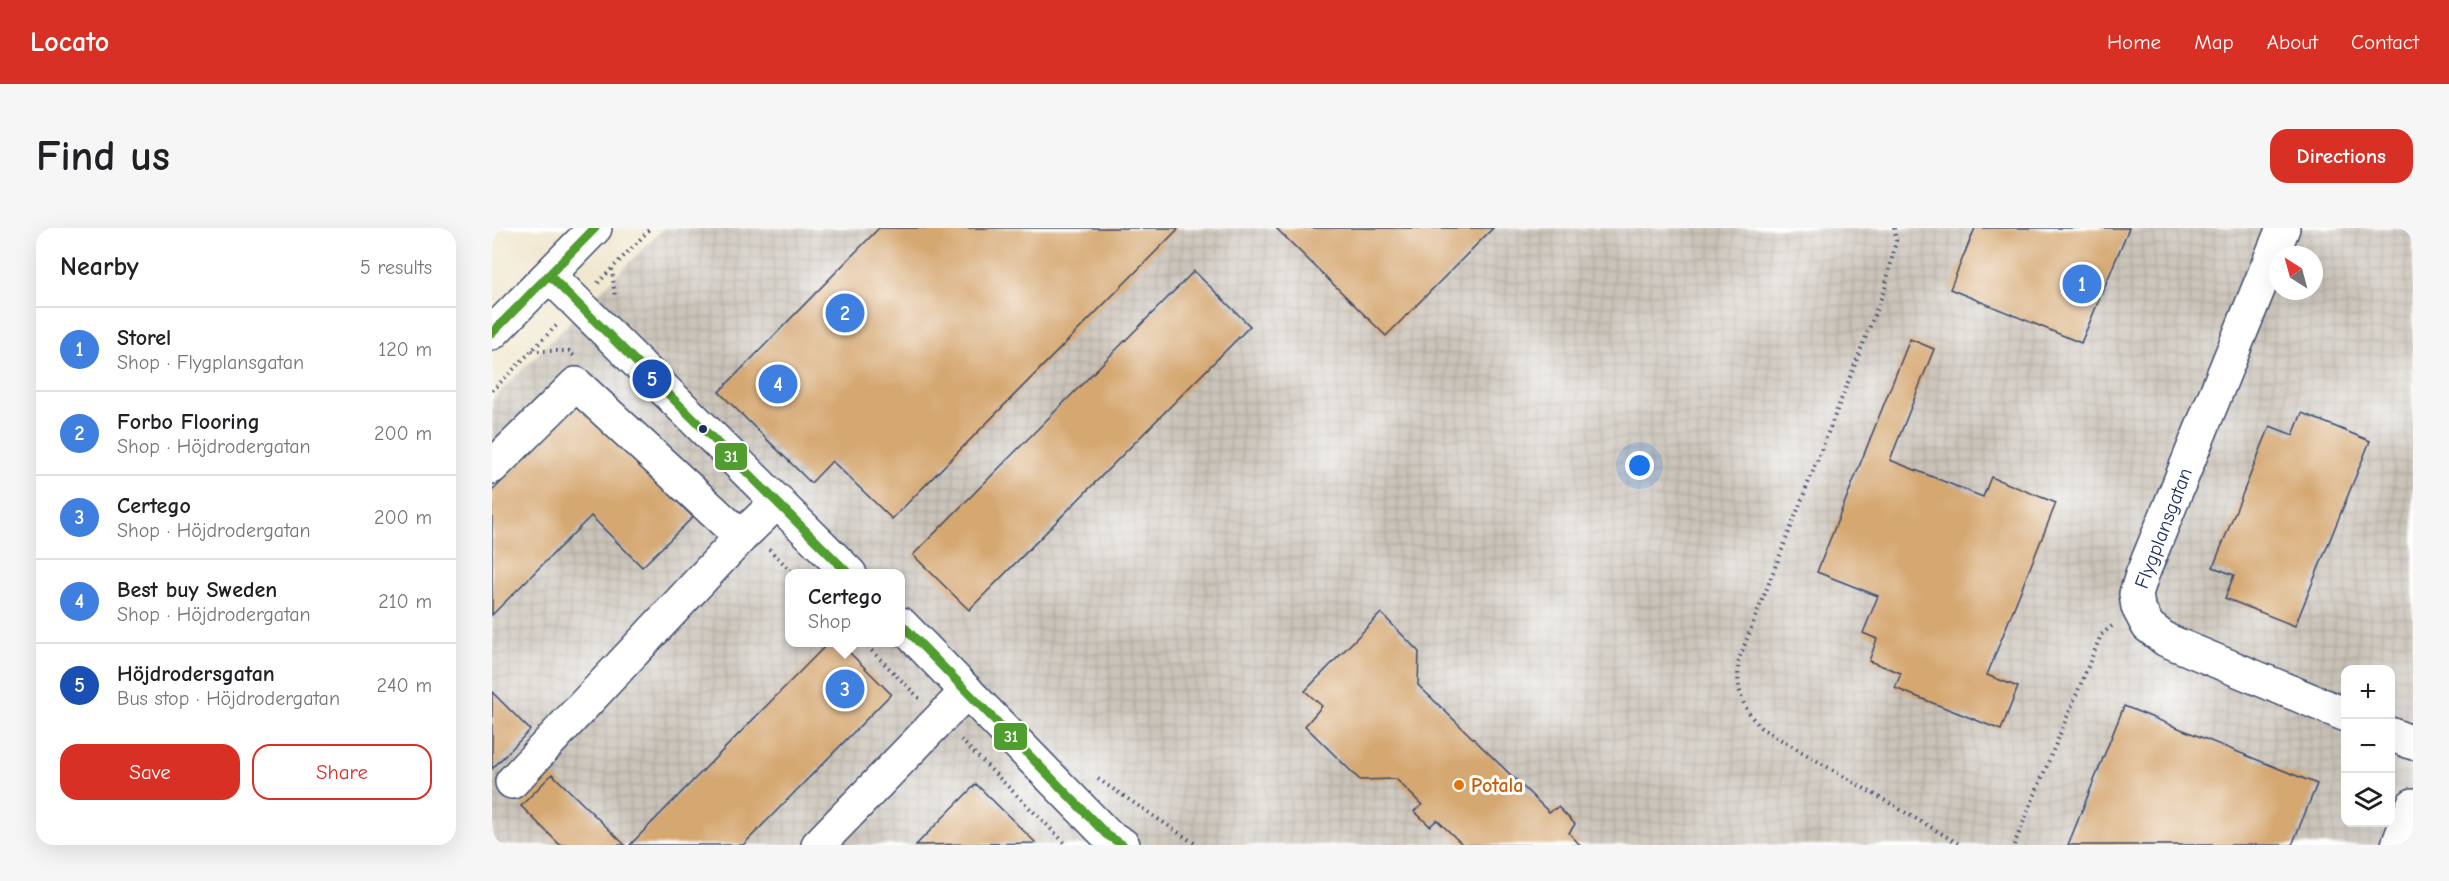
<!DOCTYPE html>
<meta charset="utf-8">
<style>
body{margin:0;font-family:"Comic Neue",sans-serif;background:#f6f6f6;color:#202124}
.controls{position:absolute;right:18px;bottom:18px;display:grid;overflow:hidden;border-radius:12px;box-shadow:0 6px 24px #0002}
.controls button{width:54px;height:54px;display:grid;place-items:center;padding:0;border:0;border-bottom:2px solid #e0e0e0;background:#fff;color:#202124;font:30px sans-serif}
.compass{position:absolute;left:1777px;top:18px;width:54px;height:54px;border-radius:50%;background:#fff;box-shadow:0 6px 24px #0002;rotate:324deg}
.you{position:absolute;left:1148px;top:238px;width:21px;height:21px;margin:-15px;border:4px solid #fff;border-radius:50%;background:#1a73e8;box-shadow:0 0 0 9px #1a73e833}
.badge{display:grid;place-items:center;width:39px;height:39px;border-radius:50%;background:#d93025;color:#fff;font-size:20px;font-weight:700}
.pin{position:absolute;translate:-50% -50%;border:3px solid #fff;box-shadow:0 2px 6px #0006}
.popup{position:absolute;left:293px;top:341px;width:120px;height:78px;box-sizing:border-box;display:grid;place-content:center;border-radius:12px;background:#fff;filter:drop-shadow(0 2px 4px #0005);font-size:20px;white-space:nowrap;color:#757577}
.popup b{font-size:22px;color:#202124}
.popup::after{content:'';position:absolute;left:50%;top:100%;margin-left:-12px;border:12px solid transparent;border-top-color:#fff}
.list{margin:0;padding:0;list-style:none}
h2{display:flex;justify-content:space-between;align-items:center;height:78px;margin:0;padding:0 24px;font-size:26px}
h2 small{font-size:20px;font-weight:400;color:#757577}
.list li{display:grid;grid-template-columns:39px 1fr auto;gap:18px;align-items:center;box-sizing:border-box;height:84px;padding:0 24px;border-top:2px solid #e0e0e0}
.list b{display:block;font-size:22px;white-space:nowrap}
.list p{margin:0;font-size:20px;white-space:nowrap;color:#757577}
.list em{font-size:20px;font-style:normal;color:#757577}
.actions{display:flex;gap:12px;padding:18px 24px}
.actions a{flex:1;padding:14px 0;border:2px solid #d93025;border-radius:18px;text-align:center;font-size:21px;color:#d93025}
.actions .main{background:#d93025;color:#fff}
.icon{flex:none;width:33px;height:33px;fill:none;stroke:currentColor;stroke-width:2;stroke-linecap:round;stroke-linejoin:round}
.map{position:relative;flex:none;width:1921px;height:617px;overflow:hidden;border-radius:18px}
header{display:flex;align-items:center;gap:36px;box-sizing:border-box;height:84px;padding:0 30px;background:#d93025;color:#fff}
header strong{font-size:28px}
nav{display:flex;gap:33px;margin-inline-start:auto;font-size:21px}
.intro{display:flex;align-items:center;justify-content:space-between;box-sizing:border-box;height:144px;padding:0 36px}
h1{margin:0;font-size:42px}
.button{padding:15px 27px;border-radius:18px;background:#d93025;color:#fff;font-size:21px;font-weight:700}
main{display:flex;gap:36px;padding:0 36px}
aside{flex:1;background:#fff;border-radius:18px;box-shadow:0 6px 24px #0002}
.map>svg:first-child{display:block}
</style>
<header>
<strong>Locato</strong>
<nav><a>Home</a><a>Map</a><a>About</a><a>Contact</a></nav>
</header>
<div class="intro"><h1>Find us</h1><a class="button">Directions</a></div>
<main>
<aside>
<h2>Nearby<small>5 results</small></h2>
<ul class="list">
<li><span class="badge" style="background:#3f7fe0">1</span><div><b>Storel</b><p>Shop · Flygplansgatan</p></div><em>120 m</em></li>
<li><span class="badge" style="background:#3f7fe0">2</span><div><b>Forbo Flooring</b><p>Shop · Höjdrodergatan</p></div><em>200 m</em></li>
<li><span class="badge" style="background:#3f7fe0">3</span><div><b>Certego</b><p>Shop · Höjdrodergatan</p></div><em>200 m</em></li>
<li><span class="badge" style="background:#3f7fe0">4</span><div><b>Best buy Sweden</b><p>Shop · Höjdrodergatan</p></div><em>210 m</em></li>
<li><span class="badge" style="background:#1a4fb4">5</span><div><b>Höjdrodersgatan</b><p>Bus stop · Höjdrodergatan</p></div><em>240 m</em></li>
</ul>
<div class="actions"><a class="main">Save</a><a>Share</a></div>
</aside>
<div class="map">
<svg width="1921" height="617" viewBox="0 0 1921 617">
<defs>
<pattern id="industrial-grid" width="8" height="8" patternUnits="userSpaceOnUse" patternTransform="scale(1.5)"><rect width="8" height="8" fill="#cac3b8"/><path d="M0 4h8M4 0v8" fill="none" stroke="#ada8a1"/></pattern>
</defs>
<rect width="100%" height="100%" fill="#fff"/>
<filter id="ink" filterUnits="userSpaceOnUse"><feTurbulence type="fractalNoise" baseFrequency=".0167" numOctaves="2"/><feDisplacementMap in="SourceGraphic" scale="12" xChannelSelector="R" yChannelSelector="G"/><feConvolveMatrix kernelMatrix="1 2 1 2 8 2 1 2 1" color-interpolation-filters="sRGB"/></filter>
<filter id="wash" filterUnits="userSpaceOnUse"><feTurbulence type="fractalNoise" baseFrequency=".008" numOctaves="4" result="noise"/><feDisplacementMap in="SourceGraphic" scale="24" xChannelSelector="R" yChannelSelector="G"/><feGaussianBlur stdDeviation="1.35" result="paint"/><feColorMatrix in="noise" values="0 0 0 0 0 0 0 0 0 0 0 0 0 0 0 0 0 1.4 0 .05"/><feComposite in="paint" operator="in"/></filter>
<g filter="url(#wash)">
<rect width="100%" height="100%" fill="#f0e6cc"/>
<path fill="url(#industrial-grid)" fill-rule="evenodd" d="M172,0H1921V617H5L0,612V172ZM1786,27H1822V63H1786ZM298,346H409V414H298ZM1854,442H1898V594H1854Z"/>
<g id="blocks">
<path fill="#d5a771" d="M387,0H687L400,291L340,233L319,255L227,164Z
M784,0H1001L894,108Z
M1483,0H1637L1589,115L1458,61Z
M702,43L758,98L477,382L421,327Z
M1418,111L1442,121L1398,232L1491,269L1499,249L1564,275L1495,447L1526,459L1509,502L1403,460L1409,445L1377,433L1385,411L1371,405L1386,368L1325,344Z
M87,176L201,289L150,339L99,288L0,387V263Z
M1810,185L1878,213L1803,398L1733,370L1742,347L1721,339L1778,198L1801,207Z
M889,385L927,424L926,457L1057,584L1066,579L1083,596L1077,605L1088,617H971L945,592L938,598L922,583L930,577L904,551L868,552L813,498L830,478L813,463Z
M337,414H347L399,466L251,617H138Z
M0,464L38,502L0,541Z
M1632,478L1825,556L1800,617H1576Z
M60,546L133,617H68L29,578Z
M484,556L544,615L424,617Z"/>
</g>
</g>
<g filter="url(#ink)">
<use href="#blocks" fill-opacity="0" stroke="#3b4a6e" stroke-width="1.5"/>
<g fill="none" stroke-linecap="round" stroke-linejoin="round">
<g stroke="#3b4a6e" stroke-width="36">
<path id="minor" d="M1791,0L1650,347L1644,366L1646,379L1656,398L1674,412L1854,487
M57,47L358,346
M0,105L103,0
M0,239L84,156L249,309
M409,396L615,607L631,617
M1898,506L1921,515
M20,554L249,309L286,273
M326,617L475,463
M1906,617L1921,577"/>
</g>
<path stroke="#3b4a6e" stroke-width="4" stroke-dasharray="1.5 4.5" stroke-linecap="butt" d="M1402,0L1404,13L1393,60L1247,431C1244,460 1249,479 1269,500L1469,617
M120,41L123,70
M106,55L159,0
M40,123H77L82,128
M0,163L65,97
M277,321L302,346
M371,414L428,471
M469,512L575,617
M606,551L705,617
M1522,617L1609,407L1621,397"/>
<use href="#minor" stroke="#fff" stroke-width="33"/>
<g stroke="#fff" stroke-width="14">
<path id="bus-1" d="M57,47L357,346
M0,105L103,0
M409,396L615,607L631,617"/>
</g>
<use href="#bus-1" stroke="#509e2f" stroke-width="9"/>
</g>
</g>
<circle fill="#1b2f5e" stroke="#fff" stroke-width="2" cx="211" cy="201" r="5"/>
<circle fill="#e8710a" stroke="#fff" stroke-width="2" cx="967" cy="557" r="6"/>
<g text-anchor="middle" stroke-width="6" stroke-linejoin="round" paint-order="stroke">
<g font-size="20" fill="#1b2f5e" stroke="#fff">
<text transform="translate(1671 300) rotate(-69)" y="7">Flygplansgatan</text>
</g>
<g font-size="20" font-weight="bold" fill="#c56008" stroke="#fff" text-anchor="start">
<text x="979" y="564">Potala</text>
</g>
</g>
<g stroke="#fff" stroke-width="2">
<rect x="222" y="214" width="34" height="29" rx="6" fill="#509e2f"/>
<rect x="501" y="494" width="35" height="29" rx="6" fill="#509e2f"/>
</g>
<g font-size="16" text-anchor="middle" font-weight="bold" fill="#fff">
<text x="239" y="234">31</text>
<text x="519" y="514">31</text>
</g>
</svg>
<div class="controls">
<button>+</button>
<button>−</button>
<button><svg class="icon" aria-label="layers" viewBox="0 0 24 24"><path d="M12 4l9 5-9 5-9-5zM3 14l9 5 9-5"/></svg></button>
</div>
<svg class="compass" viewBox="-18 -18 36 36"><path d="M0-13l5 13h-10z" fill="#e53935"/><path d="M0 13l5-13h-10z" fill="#757577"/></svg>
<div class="you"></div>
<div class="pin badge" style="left:1590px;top:56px;background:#3f7fe0">1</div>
<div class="pin badge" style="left:353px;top:85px;background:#3f7fe0">2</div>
<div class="pin badge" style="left:353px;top:461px;background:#3f7fe0">3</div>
<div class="popup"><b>Certego</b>Shop</div>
<div class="pin badge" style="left:286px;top:156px;background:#3f7fe0">4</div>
<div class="pin badge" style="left:160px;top:151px;background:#1a4fb4">5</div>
</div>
</main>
